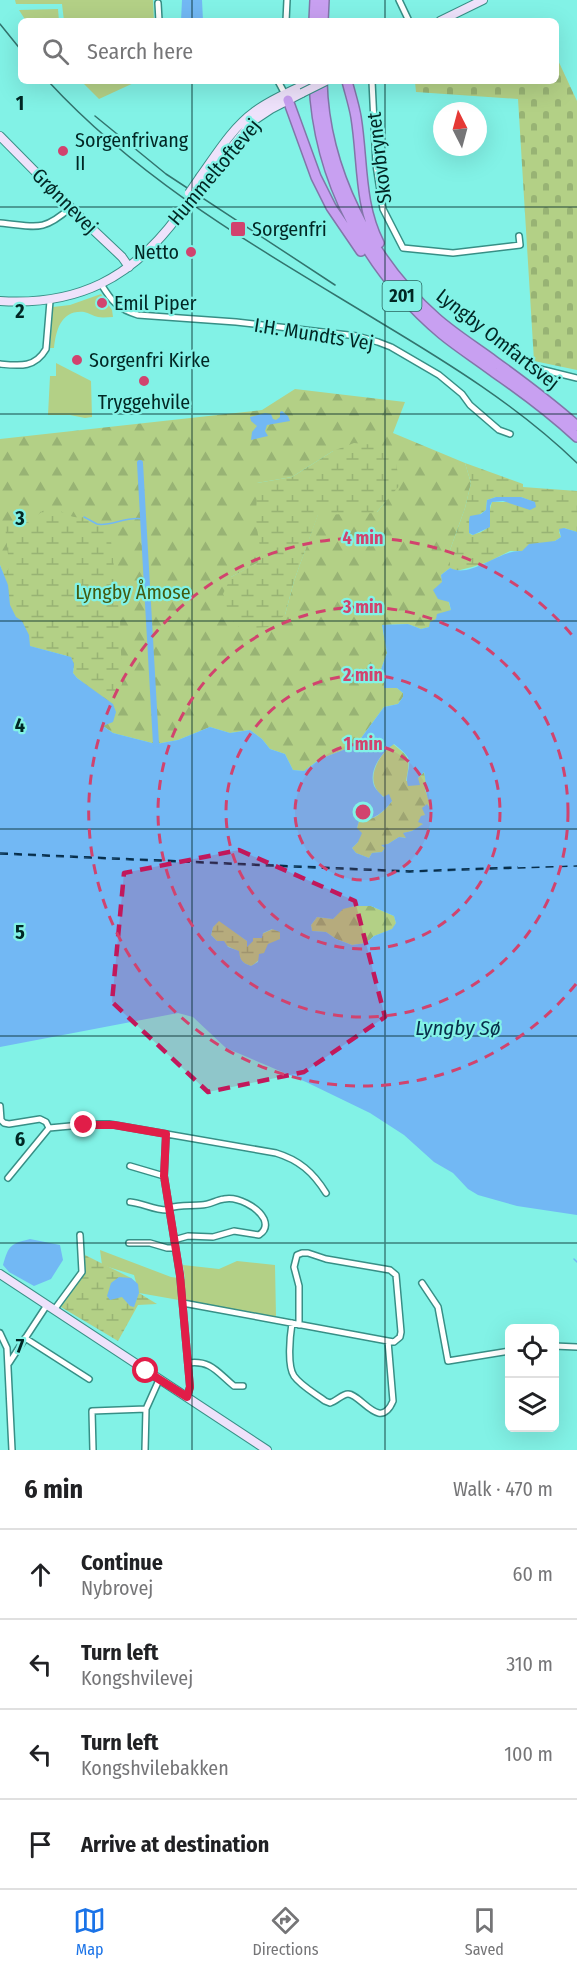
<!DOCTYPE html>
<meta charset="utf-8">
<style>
body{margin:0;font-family:"Fira Sans Condensed",sans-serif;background:#f6f6f6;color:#202124}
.controls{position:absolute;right:18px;bottom:18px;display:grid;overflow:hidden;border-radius:9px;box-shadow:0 6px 24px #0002}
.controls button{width:54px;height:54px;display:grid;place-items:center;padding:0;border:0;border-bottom:2px solid #e0e0e0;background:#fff;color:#202124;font:30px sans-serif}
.compass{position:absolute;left:433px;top:102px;width:54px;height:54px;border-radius:50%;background:#fff;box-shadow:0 6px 24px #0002;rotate:354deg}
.stop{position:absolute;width:18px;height:18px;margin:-14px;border:4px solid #e11d48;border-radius:50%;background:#fff}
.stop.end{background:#e11d48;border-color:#fff;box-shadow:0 2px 6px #0008}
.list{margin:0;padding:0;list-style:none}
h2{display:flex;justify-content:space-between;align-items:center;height:78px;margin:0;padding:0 24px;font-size:26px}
h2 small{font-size:20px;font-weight:400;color:#757577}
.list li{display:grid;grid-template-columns:39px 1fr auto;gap:18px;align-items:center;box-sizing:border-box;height:90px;padding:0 24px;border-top:2px solid #e0e0e0}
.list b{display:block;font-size:22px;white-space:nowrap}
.list p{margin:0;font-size:20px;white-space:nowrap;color:#757577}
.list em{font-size:20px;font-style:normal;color:#757577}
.icon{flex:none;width:33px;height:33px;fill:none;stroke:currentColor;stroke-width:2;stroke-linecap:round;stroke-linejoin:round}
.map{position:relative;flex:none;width:577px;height:1450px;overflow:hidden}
.search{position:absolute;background:#fff;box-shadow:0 6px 24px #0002;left:18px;right:18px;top:18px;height:66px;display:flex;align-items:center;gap:15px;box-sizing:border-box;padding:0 21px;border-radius:9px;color:#757577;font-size:22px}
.sheet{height:438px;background:#fff}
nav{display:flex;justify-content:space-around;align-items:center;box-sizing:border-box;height:84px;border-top:2px solid #e0e0e0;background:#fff;font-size:16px;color:#757577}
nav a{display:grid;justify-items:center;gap:3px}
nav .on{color:#1a73e8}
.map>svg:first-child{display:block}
</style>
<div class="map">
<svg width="577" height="1450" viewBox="0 0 577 1450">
<defs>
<pattern id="forest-firs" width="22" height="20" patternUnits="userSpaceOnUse" patternTransform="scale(1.5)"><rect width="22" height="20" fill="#b3d086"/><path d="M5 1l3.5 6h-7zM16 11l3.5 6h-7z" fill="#98b374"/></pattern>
<pattern id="wetland-marsh" width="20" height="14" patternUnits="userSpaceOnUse" patternTransform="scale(1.5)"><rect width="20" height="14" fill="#b3d086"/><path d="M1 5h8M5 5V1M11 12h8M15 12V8" fill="none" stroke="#98b374"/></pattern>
<pattern id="cemetery-stones" width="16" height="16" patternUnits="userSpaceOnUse" patternTransform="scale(1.5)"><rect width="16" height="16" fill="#b3d086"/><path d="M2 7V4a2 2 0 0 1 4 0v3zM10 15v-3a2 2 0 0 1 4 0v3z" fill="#98b374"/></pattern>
</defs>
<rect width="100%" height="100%" fill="#82f2e6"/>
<path fill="#b3d086" d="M15,0H153L154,21H64L62,4H16Z
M58,9L59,21H26L19,10Z
M81,81H138L99,99Z
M101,294L112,310L113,317C108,317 103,318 98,317C93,316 89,313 84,312C61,310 56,330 54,348H50L53,307L70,305Z
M56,363L91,381L92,417L85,418L70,415H48L50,376H56Z
M100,1250L171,1277L185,1279L183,1265L219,1269L237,1261L275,1265L276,1317L139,1293L134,1275L102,1265Z"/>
<path fill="url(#forest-firs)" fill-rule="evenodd" d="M295,389L405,402L393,433L465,463L471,483L465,508L450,550V568L441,575L451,610L436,619L429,627L421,629L408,624L382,625L387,653L380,672L384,681V688H397L403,693V697L398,704L384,707L356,745L320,759L304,771L293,770L285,754L270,749L262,739L250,730L230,733L210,727L178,740L156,744L113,733L103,726L106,724L66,655L30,646L0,565V439L262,410ZM333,451L386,501L377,512L318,514L294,581L285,615L231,577L263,560L257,483L292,477Z
M393,744C411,758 410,759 406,781L418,778L424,772L427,786L425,790L431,805L425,813L424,824L412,831L404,833L407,838L399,837L388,844L382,846L385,848L382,852L372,853L369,858L356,853L352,848L358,842L357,828L359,821C375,820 383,813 392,801C361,789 374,759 393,744Z
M355,906H371L394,916L396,923L393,929L374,936L366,943L352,945L336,939L326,932L312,931L311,925L317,917L333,919L343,908Z"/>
<path fill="url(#wetland-marsh)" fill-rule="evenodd" d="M354,443L376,445L396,463L400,485L376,513L318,515L294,581L285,615L269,627L241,629L230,618L223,594L231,577L262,560L256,522L257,483L292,477L333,451Z
M465,463L523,484V487L577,491V532L564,528L559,532L561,537L555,541L522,551H510L488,562L472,567L456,571L450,568V550L465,508L471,483ZM496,497H521L534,502H492C485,521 498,528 472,535L469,533C470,521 477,516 486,510L487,500Z
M49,505C61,510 71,520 84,517L97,524H106L110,532L120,620L122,684L113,704L77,678L73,673L74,664L71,657L30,646C28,630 16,621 10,607C6,596 7,584 3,573L8,570L9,565L5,525L17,522H30Z
M219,920L247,941V946L253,938L273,929L281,932L280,939C270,947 260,961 251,966C242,963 240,960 238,951L217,941L211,935L213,927Z
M85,1255L131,1278L138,1284L139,1293L157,1304L138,1305L118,1341L61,1307L84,1275Z"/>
<path fill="url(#cemetery-stones)" d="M556,56L577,101V370L534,361L518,99L416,92L415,82L418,81H556Z"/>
<path fill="#72b8f4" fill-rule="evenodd" d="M182,0H202L203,21H181Z
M282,411L288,416L290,421L267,425L265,431L268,436L251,440L252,432L257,426L251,421L250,417L265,413L271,414L273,419L276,420L280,417V412Z
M496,497H521L535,502L536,507L530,510L503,501L492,502L490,506V527L473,535L469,533V520L470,516L481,514L486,510L487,500Z
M564,528L577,532V1215L517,1206L478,1195L468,1189L453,1173L434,1162L404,1135L370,1113L306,1082L226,1048L193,1017L178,1013L0,1047V565L8,585L10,605L16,617L22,621L29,635L30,646L71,657L74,664L73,673L77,678L113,704L116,712L113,722L103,726L113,733L156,744L178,740L210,727L230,733L250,730L262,739L270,749L285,754L293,770L304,771L320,759L356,745L384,707L398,704L403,697V693L397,688H384V681L380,672L387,653L382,625L408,624L421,629L429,627L430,622L436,619L437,614L451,610L449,602L438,599L433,590L442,582L441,575L450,568C471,579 500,549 522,551L529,544L555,541L561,537L559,529ZM394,744C398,747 403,751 406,755C414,763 404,775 408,786L420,785L418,778L424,772C427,785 424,794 431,805L430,808L427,804L422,808L425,815L421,816L418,822L423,824L412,831L403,833L406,838L399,837L388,844L381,845L385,848L382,852L372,853L369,858L356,853L352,848L358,842L362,833L357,828L359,821C375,819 383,813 392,801L389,794L383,797C381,794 376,790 374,786C368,770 382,752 394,744ZM355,906H371L394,916L396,923L392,929L374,936L366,943L352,945L336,939L326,932L312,931L311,925L317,917L333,919L343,909ZM219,921L247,941V947L253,941V938H262L263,933L272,929L280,932V939L268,944L264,953L259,954L258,962L251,966C242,963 240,960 239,951L228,947L224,941H217L211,935L213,927Z
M30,1239L60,1245L63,1260L51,1279L34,1286L9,1272L3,1265C9,1245 10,1244 30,1239Z
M119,1277L131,1278L138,1284L139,1293L134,1307L130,1306L122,1297L110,1300L107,1296L111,1283Z"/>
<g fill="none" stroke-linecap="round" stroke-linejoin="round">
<path stroke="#72b8f4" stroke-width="1.5" d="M84,517C88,519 93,522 97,524C110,527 126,516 143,519
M574,1259L577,1262"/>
<path stroke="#72b8f4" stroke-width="6" d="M140,463L156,744"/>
<path stroke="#072e4b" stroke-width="1.5" stroke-dasharray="8 6" stroke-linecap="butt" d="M0,853L410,871L518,867
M0,854L409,872L577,866"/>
<g stroke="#378f86" stroke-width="8">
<path id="street" d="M399,0L409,21
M158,3L159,21
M286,21L287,0
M278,81L286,96
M372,81L376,165L383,209L403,248L453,253L520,245L519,236
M0,223C35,226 42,233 70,208
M101,284C112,302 118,309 138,315L236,322L357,336L378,342L391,347L439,375L462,394L470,405L499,430L510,434
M0,364C20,366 35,368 46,349L50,301
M532,367L577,378
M0,1106L1,1120L4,1123L9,1124L40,1119L46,1122L49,1128
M166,1134L164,1176L180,1276L190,1387L187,1397
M130,1166L164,1176
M8,1178L49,1128L92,1124H109L276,1153C299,1160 313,1172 326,1193
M130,1202C143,1203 155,1211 169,1210
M169,1208C180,1205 190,1206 201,1205C210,1205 216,1200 224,1199C237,1196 258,1207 264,1219C267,1226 265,1231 259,1235L234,1231L213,1237L188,1236L174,1240
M129,1243H150L167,1248H175
M422,1283L438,1307L448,1361L510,1351
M183,1303L388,1341L394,1342L400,1337L401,1332L396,1275L390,1270L326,1259L308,1253H302L297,1255L294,1267L299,1286V1325
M54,1310L82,1272L80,1235
M292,1323C290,1336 287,1366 294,1376C301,1386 316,1394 325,1401L330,1403C337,1401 342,1394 348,1394C361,1394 380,1432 393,1401L388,1341
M0,1333L7,1348L12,1450
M25,1338L89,1379
M554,1346L577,1347
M9,1363L47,1305
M188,1363C211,1360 217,1372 234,1386H243
M93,1450L92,1411L146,1409
M145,1450L146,1409L159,1380"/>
</g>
<g stroke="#378f86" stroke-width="10">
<path id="secondary" d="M440,21L483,0
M0,136L86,223L122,257L129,267
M200,177C216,155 232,128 254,112C271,99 292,91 312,81
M205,180L253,121L271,109L302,93
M0,301C78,306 132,278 178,216
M0,1274L267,1450"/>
</g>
<g stroke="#8276a9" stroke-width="12">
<path id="highway" d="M314,21L315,0
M323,21L324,0
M314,81C318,180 367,271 442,334C459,348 477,359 494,372C523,392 551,413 577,437
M322,81C324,169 370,260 436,318C454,334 475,347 494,361C523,382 551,403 577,426
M347,81C350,93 354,105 356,117C363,160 359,204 379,243
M288,100L316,177L331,207L361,251"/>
</g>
<use href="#street" stroke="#fff" stroke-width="5"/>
<use href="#secondary" stroke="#eee2fb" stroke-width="8"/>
<use href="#highway" stroke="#c8a0f1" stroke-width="9"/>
<path stroke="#32746e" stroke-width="1.5" d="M0,24L21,50
M48,81C143,184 260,249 378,321C448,363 518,406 577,463
M95,116L166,174L335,285"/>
<g stroke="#378f86" stroke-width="10" stroke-linecap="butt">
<path id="secondary-bridge" d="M302,93L326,81
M189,193L200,177
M178,216L205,180"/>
</g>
<use href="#secondary-bridge" stroke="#eee2fb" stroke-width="8"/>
</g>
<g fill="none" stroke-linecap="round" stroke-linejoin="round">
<path stroke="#e11d48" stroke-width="8" d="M84,1125H114L166,1134L164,1176L180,1275L190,1387L187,1397L146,1371"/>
</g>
<path fill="#c2185b" fill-opacity="0.2" stroke="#c2185b" stroke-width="4.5" stroke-dasharray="12 8" stroke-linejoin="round" d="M239,850L355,901L385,1017L304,1072L208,1092L112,1002L124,873Z"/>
<path fill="none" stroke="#012724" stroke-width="1.5" stroke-opacity="0.55" d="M192,0V21M385,0V21M192,81V1450M385,81V1450M0,207H577M0,414H577M0,621H577M0,829H577M0,1036H577M0,1243H577"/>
<circle cx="363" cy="812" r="68" fill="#d1436e" fill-opacity=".12"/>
<g fill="none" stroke="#d1436e" stroke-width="3" stroke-dasharray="10 8">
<circle cx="363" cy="812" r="68"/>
<circle cx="363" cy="812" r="137"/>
<circle cx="363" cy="812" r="205"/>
<path d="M576 984A274 274 0 1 1 576 640"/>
</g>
<g fill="#d1436e" stroke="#82f2e6" stroke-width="2">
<circle cx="63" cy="151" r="6"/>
<rect x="230" y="221" width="16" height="16" rx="3"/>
<circle cx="191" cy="252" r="6"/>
<circle cx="102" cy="303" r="6"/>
<circle cx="77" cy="360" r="6"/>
<circle cx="144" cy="381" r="6"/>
</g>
<g text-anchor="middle" stroke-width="4.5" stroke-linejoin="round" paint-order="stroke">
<rect fill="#82f2e6" stroke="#28645e" stroke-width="1.5" x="382.5" y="281" width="39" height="30" rx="4.5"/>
<g font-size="18" font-weight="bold" fill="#012724">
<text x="402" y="302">201</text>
</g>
<g font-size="20" fill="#012724" stroke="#82f2e6" text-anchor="start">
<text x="75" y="147">Sorgenfrivang<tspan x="75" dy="23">II</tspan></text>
<text x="252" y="236">Sorgenfri</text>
<text x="179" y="259" text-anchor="end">Netto</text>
<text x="114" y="310">Emil Piper</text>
<text x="89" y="367">Sorgenfri Kirke</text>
<text x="144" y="409" text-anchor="middle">Tryggehvile</text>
</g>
<g font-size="20" fill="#012724" stroke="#82f2e6">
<text transform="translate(379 158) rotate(-97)" y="7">Skovbrynet</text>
<text transform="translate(214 172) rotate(-50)" y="7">Hummeltoftevej</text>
<text transform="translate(65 201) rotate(45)" y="7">Grønnevej</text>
<text transform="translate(314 334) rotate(9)" y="7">I.H. Mundts Vej</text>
<text transform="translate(498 339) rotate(38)" y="7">Lyngby Omfartsvej</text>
</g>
<g font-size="20" fill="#425a0f" stroke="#82f2e6">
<text x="133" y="599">Lyngby Åmose</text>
</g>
<g font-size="21" font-style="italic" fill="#072e4b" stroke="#82f2e6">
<text x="458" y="1035">Lyngby Sø</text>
</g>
</g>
<g font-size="20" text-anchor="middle" font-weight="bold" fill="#012724" stroke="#82f2e6" stroke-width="4.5" stroke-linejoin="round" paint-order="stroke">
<text x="20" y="110">1</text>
<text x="20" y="318">2</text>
<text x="20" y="525">3</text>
<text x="20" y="732">4</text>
<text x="20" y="939">5</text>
<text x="20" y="1146">6</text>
<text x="20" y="1353">7</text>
</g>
<circle cx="363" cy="812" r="9" fill="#d1436e" stroke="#82f2e6" stroke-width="3"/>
<g font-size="18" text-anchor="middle" font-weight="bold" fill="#d1436e" stroke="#82f2e6" stroke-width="4.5" stroke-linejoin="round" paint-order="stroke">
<text x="363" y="544">4 min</text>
<text x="363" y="613">3 min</text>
<text x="363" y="681">2 min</text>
<text x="363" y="750">1 min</text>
</g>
</svg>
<div class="controls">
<button><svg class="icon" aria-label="locate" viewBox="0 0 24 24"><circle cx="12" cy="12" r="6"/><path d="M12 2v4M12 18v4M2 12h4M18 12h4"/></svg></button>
<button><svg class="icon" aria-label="layers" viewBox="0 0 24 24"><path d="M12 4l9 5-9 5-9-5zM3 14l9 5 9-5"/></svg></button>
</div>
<svg class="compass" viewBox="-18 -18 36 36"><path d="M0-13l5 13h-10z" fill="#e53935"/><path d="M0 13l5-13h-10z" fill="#757577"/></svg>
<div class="stop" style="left:146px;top:1371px"></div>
<div class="stop end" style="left:84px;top:1125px"></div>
<div class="search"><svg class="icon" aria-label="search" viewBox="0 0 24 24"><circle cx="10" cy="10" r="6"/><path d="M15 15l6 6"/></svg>Search here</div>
</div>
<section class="sheet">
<h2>6 min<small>Walk · 470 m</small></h2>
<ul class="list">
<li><svg class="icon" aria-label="ahead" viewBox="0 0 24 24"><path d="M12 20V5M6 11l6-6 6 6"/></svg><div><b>Continue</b><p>Nybrovej</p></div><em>60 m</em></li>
<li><svg class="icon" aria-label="left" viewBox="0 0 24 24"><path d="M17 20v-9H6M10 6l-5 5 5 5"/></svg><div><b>Turn left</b><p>Kongshvilevej</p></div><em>310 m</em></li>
<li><svg class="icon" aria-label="left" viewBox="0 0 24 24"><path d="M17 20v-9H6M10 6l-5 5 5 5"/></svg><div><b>Turn left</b><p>Kongshvilebakken</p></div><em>100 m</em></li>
<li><svg class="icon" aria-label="arrive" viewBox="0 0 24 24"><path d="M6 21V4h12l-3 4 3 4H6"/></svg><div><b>Arrive at destination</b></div></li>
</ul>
</section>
<nav>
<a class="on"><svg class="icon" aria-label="map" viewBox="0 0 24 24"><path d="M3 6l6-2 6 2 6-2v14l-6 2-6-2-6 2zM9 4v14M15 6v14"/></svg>Map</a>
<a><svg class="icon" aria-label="directions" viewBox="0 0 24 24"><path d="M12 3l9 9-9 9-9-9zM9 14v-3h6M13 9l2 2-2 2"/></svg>Directions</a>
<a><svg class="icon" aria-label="saved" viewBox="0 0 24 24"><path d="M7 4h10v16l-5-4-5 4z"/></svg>Saved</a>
</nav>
